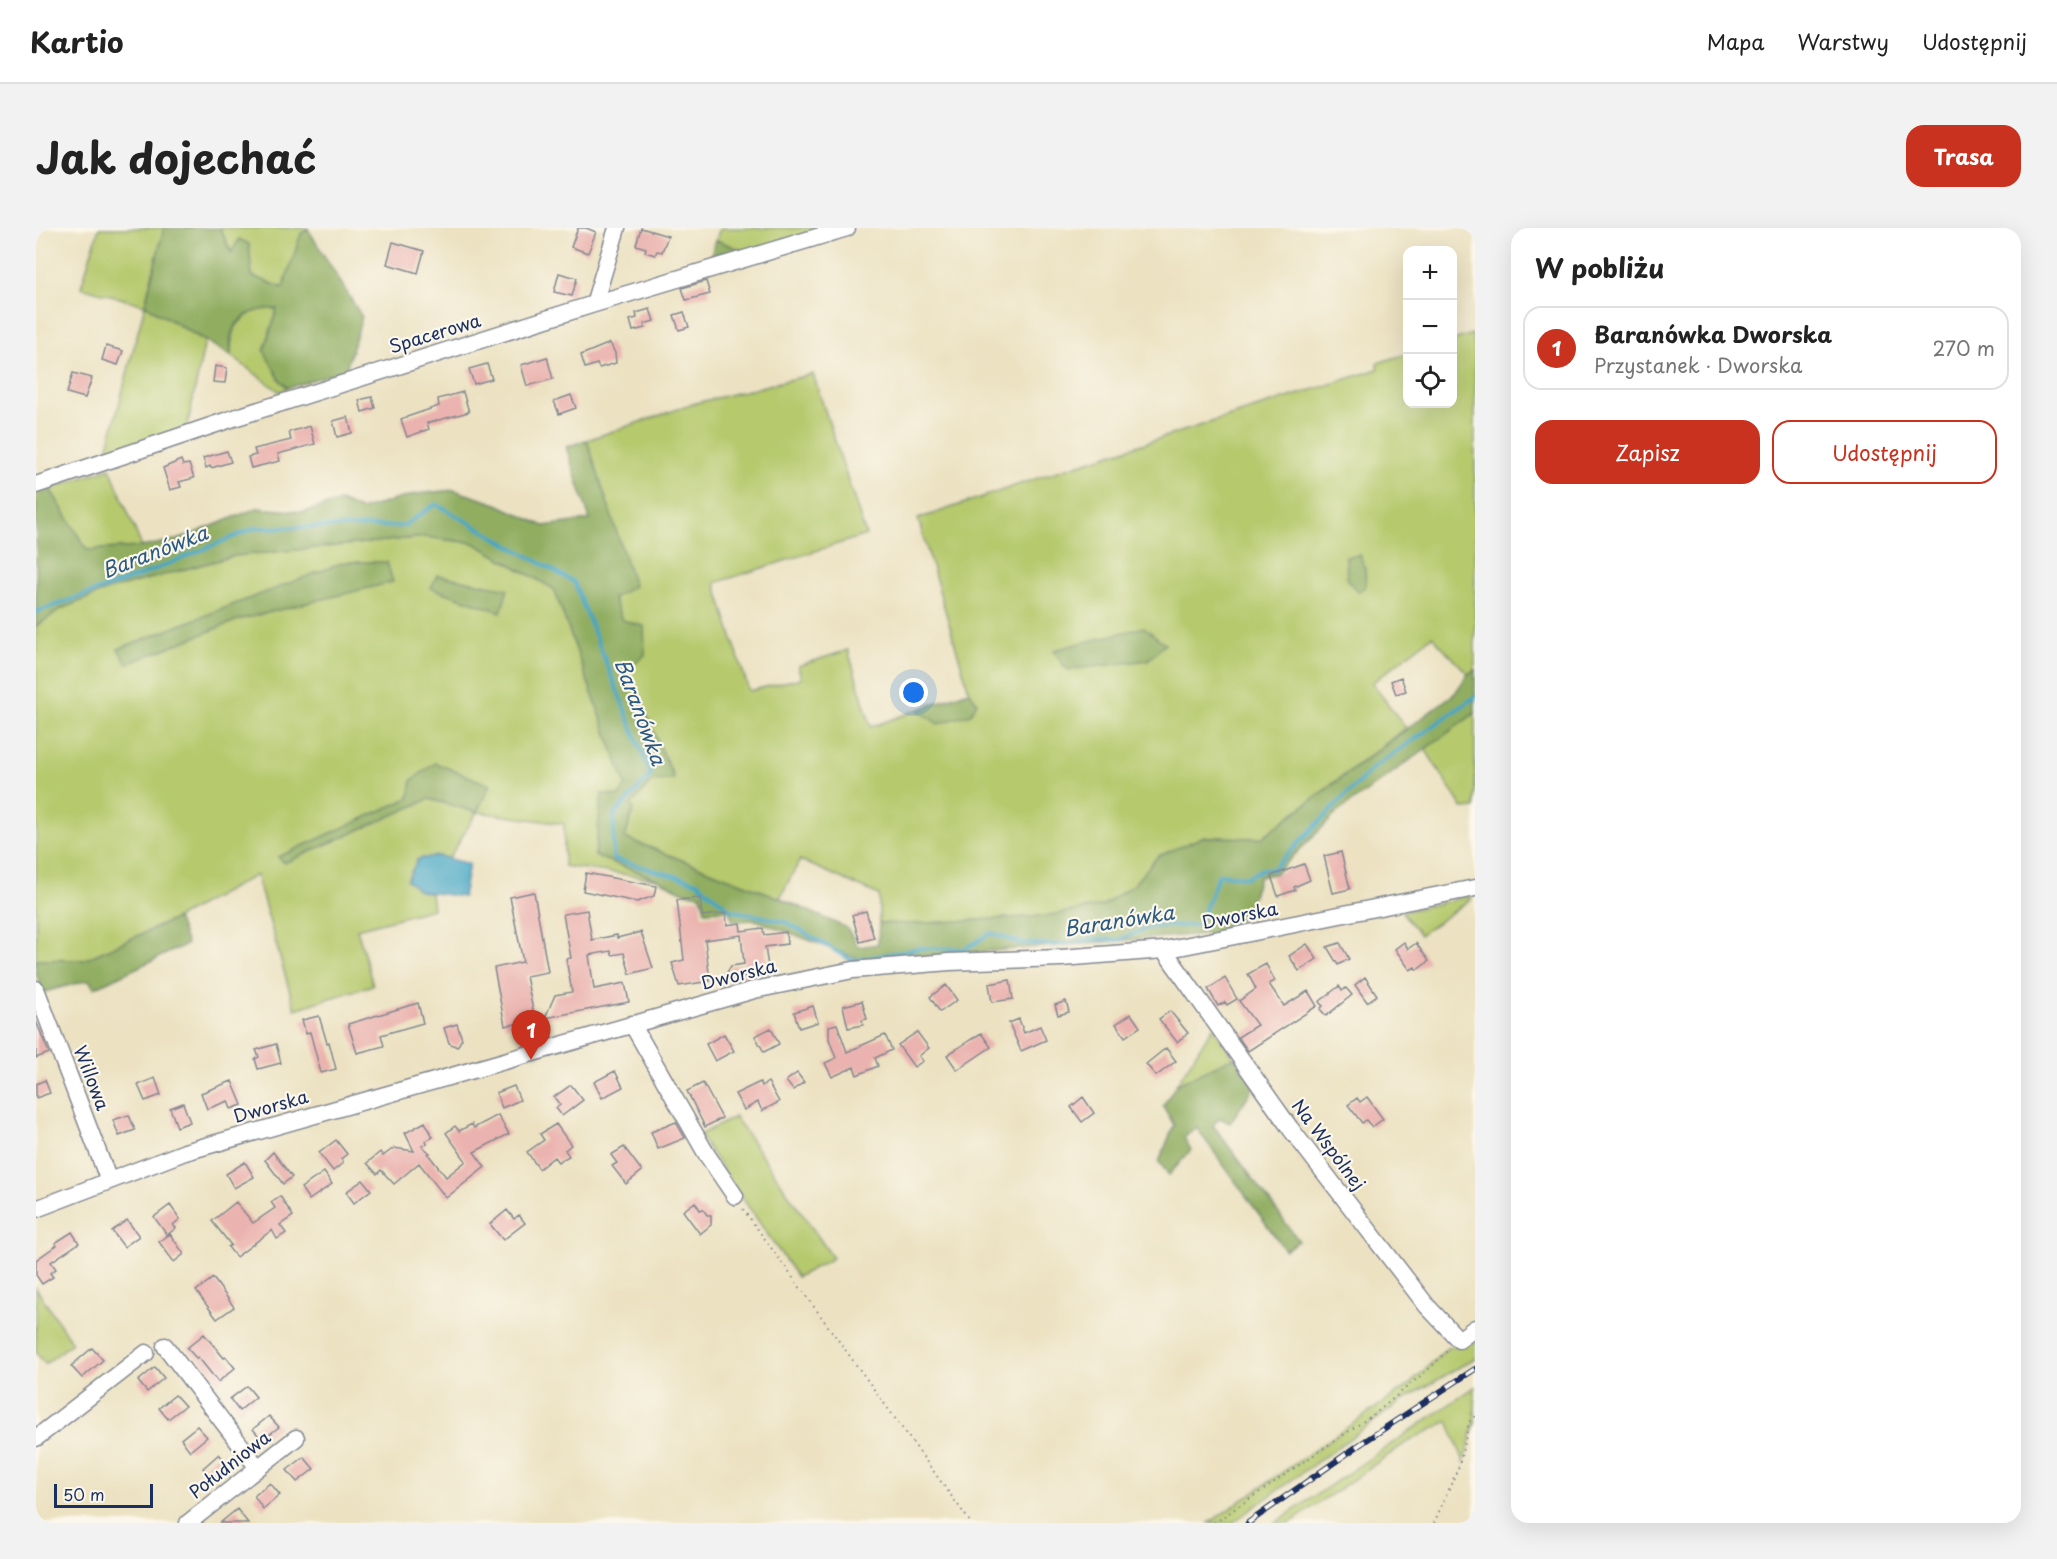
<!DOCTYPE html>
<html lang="pl">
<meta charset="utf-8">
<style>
body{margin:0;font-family:"Playpen Sans",sans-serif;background:#f2f2f2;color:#222}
.controls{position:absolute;right:18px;top:18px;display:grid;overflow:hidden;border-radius:12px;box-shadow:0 6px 24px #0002}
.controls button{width:54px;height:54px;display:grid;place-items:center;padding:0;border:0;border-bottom:2px solid #e0e0e0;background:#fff;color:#222;font:30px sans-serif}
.scale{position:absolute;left:18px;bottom:15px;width:99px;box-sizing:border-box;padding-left:6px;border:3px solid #1b2f5e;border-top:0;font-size:16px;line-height:21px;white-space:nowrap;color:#1b2f5e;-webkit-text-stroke:4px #fbf7ec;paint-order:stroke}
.you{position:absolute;left:878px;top:465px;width:21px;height:21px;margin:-15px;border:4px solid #fff;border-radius:50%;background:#1a73e8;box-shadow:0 0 0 9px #1a73e833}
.badge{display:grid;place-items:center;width:39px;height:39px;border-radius:50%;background:#c8321e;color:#fff;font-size:20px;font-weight:700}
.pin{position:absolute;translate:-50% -50px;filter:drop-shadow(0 2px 3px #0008)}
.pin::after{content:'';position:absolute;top:32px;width:21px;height:18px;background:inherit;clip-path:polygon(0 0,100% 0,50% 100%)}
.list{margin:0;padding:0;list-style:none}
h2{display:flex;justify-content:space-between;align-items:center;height:78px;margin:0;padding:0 24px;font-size:26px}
h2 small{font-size:20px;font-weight:400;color:#767676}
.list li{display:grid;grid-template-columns:39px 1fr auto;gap:18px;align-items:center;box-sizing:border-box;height:84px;margin:0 12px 12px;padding:0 12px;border:2px solid #e0e0e0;border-radius:18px}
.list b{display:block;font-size:22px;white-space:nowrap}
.list p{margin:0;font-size:20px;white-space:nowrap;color:#767676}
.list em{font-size:20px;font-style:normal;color:#767676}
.actions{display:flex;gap:12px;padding:18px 24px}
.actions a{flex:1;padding:14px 0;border:2px solid #c8321e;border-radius:18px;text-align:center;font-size:21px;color:#c8321e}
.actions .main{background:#c8321e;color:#fff}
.icon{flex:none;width:33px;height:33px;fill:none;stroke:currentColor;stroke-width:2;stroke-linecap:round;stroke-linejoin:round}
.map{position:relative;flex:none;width:1439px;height:1295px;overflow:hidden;border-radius:18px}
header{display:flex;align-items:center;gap:36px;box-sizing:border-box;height:84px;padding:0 30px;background:#fff;border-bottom:2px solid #e0e0e0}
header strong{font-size:28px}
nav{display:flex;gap:33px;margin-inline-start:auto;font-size:21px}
.intro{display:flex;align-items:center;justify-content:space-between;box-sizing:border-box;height:144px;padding:0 36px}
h1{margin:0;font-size:42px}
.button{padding:15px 27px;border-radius:18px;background:#c8321e;color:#fff;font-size:21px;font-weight:700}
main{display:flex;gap:36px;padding:0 36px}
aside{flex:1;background:#fff;border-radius:18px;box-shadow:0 6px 24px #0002}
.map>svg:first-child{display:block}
</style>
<header>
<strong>Kartio</strong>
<nav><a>Mapa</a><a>Warstwy</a><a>Udostępnij</a></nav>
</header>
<div class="intro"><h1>Jak dojechać</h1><a class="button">Trasa</a></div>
<main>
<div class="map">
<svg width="1439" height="1295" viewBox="0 0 1439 1295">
<rect width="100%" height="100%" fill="#fbf7ec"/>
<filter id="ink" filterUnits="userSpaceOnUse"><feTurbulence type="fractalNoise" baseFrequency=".0167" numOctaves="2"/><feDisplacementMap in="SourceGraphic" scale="12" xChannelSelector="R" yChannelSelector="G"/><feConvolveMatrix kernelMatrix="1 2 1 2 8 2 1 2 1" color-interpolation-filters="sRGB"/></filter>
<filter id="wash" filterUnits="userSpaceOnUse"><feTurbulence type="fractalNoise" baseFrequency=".008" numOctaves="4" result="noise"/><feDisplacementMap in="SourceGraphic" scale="24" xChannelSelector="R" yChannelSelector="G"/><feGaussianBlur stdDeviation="1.35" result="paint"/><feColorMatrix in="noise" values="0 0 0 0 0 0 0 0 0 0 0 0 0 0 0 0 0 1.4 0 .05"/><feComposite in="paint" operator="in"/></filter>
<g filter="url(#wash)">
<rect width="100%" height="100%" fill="#ece2c2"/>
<path fill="#b6c96d" stroke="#687c66" stroke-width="1.5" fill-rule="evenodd" d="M63,0H128L109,77L169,113L151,200L69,230L109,77L45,59Z
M184,0H272L265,6L248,60L216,48L212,16L196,25Z
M684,0H794L712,25L680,12Z
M223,80L241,81L244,152L252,160L244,164L195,128C195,100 199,94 223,80Z
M1436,106L1439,121V442L1432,446L1396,408L1336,455L1370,500L1225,610L1167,609L1122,628L1098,656L1066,678L1008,688L873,696L843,695V667L764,632L744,670L589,610L598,580L594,577L615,554L638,550L590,441L586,392L577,369L597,357L551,212L660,175L777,146L830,307L679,355L713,463L765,450L762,438L812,422L835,499L933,463L882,291L1028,241L1342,141L1341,135L1371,126L1372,176H1416L1417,112Z
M74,240L106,319L51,322L14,261Z
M389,309L438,315L518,361L590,558L583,568L566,566L559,628L621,651L528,638V596L441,584L413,630L403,628L382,631L371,652L384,663L395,666L397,681L321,701L337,757L259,781L220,647L141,690L48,732H0V398L25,381L71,362L198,328ZM454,557L440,584L393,571L248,635L243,629L373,570Z
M1439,485V580L1427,581L1389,521Z
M1433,668L1435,671L1384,707L1366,684Z
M1177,799L1198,829L1140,857Z
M699,889L797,1030L761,1049L663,907Z
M0,1060L36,1115L9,1136L0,1124Z
M1439,1106V1130L1369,1171L1196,1295H1173L1374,1156L1411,1120L1423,1117Z
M1439,1159V1195L1428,1234L1412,1193L1370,1215L1254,1295H1239Z"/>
<path fill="#90ad60" stroke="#566e5f" stroke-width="1.5" d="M128,0H184L195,25L203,11L213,16L216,48L247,60L265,6L272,1L326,89L310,141L252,160L244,152L228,123L241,81C221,80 201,87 195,108C194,114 195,122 195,128L109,77Z
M680,12L712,25L672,37Z
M551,212L598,358L577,370L586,392L608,398L609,427L591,442L638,551L615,554L595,577L598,580L589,610L744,670L811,700L822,719L842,716L843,695L873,696L1008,688L1066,678L1098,656L1122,628L1167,609L1225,610L1419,465L1432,446L1439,442V485L1302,584L1240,645L1223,649L1213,680L1192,704L828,733L720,692L697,693L693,682L669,683L665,667L650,665L621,651L559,628L566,566L583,568L590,558L518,361L438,315L389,309L198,328L71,362L25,381L0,398V263L14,261L51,322L106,319L144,311L221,280L268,284L304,273L324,282L380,266L418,262L461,276L508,298L554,292L530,219Z
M1324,327L1329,341L1330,358L1322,364L1311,352L1310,329Z
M308,334H351L357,354L202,392L91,436L82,421Z
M401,347L472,361L465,384L395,360Z
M1108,399L1129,416L1112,432L1033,442L1028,439L1018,422Z
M933,463L941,474L935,486L902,496L882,482Z
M399,535L454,557L441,584L393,571L248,635L242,629L373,570L376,552Z
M141,690L151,716L58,760L53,752L8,764L0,746V732H48Z
M1198,829L1218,859L1194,895L1184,890L1177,897L1263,1013L1249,1022L1160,899L1148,910L1155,922L1133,947L1123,934L1138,897L1127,878L1140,857Z"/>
<path fill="#45a6c4" stroke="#306a91" stroke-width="1.5" d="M403,628L433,636L427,669L384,663L371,652L382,631Z"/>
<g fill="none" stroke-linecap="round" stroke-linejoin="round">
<path stroke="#45a6c4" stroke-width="4" d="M0,384L103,348L219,300L367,298L400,276L538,354L615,547L578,587L577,631L661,654L695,682L750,694L817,733L884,720L929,721L955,705L984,715L1019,717L1059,711L1082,712L1115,699L1163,697L1183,646L1211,649L1226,641H1237L1336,541L1439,469"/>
</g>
<g id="blocks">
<path fill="#ebb3af" d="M542,0H550L560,4L552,25L535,19Z
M605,0L632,8L626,24L621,23L619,27L609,24L610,20L600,17Z
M357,14L388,23L382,45L351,36Z
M523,45L541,50L536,68L518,64Z
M670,53L674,66L650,72L646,60Z
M614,81L618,93L608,96L609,100L597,103L594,92L601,90L600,85Z
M648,84L653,99L643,102L638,87Z
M574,115L579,125L580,135L563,140L561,136L549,140L545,127Z
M70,118L87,123L82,137L66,132Z
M511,129L517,151L491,158L485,137Z
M451,136L456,151L438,156L433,141Z
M179,138L191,140L189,155L177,154Z
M37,145L56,150L49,170L31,165Z
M427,164L433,184L391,195L393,201L371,209L365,191L403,178L402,171Z
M535,167L540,180L523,186L518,173Z
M336,169L339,180L326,184L323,172Z
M312,189L316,205L301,209L297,193Z
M274,198L279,216L242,226L244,233L215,240L212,229L220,227L218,221L255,212L253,204Z
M191,223L195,234L175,240L174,238L170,240L167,230Z
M145,232L147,237L153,236L158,250L143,254L145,259L134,262L127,240Z
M1365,449L1370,463L1360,466L1355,453Z
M1305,624L1314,661L1297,665L1288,628Z
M1268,636L1274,652L1258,659L1259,662L1242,668L1235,648Z
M550,645L620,658L618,668L601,674L547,663Z
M498,664L512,744L490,748L499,792L469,798L458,740L487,734L474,669Z
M664,670L666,688L690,685L691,697L704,695L705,703L727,700L728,707L750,704L751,716L729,719L733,745L686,752L695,738L708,736L705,707L669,712L674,753L643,758L636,735L648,732L641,672Z
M551,682L556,712L581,707V710L605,704L617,740L594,746L588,725L576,727L575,723L553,727L558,761L589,755L593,774L509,790L519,767L536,764L530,731L535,730L527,686Z
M830,683L838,710L824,714L816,687Z
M1368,714L1372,721L1380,715L1393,733L1381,742L1379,739L1374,742L1359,721Z
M1304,715L1313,731L1302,737L1291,719Z
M1271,716L1281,731L1263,743L1253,728Z
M1230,736L1239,753L1233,756L1248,778L1272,763L1281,778L1212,823L1202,809L1221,797L1203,773L1220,761L1212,746Z
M1329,749L1341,767L1331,774L1319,757Z
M1189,750L1201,771L1191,777L1189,774L1182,778L1172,761Z
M974,752L977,771L956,774L953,756Z
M910,757L921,772L904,784L894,769Z
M1303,758L1306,763L1310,760L1316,767L1290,788L1284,781L1287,778L1283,774Z
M826,773L831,791L826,792L827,797L812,800L807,778Z
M1030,773L1033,784L1022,787L1019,777Z
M382,775L387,795L345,807L348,818L321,825L312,796Z
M777,778L782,794L763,800L758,784Z
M1134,783L1152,805L1141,814L1123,791Z
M1095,786L1104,799L1089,809L1080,796Z
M283,788L291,815L293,814L300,841L285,845L274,804L270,806L266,792Z
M983,791L988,805L1004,798L1010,812L985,823L973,795Z
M0,793L13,825L0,830Z
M421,796L426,811L421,819L413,815L408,800Z
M801,796L811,824L849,807L856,822L839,830L842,838L821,847L818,839L796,849L789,835L800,830L793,811V798Z
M735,800L743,816L728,824L719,808Z
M881,804L893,820L883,828L887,833L878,839L862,817Z
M945,805L955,819L921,842L911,827Z
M688,806L698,823L679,833L670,816Z
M240,816L245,835L222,841L219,831L223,829L220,822Z
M1130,820L1140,833L1120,848L1110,836Z
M579,843L587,859L566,870L558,854Z
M761,845L768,854L757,862L750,853Z
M119,850L125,867L109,873L102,857Z
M9,852L14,865L0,870V856Z
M196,853L206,877L195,881L192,873L171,881L165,865Z
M724,854L726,858L732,854L743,874L726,883L722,874L708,882L699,866Z
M667,855L686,890L669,899L651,863Z
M535,857L547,872L526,888L520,880L524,877L518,869Z
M478,858L484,872L466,880L460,865Z
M1047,869L1058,885L1046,894L1035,879Z
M1331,869L1347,891L1336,899L1330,892L1326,895L1312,877L1321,870L1324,874Z
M147,875L154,894L141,899L134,880Z
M93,887L99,902L83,908L77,892Z
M462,887L473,906L438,924L449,939L410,970L383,935L358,956L345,942L341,946L331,935L344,924L347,928L358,920L378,923L369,905L389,894L397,909L390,913L391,916L386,918L394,925L392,926L410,949L430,933L410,905L419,898L423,903L436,896L438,900Z
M640,894L649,910L622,921L615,904Z
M520,896L535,917L529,922L533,928L522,934L518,929L503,941L491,924L508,912L504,906Z
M300,912L311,926L305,931L307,935L297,943L283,925Z
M588,919L606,943L590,956L576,938L581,935L575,927Z
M237,924L256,949L247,956L229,932Z
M209,934L218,949L198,960L190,946Z
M288,944L296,956L273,972L265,960Z
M327,952L335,962L318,975L310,964Z
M244,968L257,988L244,997L250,1005L241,1011L236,1002L200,1029L192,1019L195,1017L176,993L200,974L217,995L239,980L235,974Z
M659,974L664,982L667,981L671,987H675V997L664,1006L647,983Z
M134,977L144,991L137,997L140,1000L131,1007L118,989Z
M471,982L478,991L483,987L489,995L467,1012L454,996Z
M91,992L103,1008L88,1019L76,1003Z
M36,1004L43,1015L15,1034L20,1041L14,1045L17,1049L6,1056L0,1047V1032L21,1017L19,1015Z
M134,1006L148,1026L138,1034L123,1014Z
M177,1050L198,1079L181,1091L160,1063Z
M168,1106L188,1130L190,1129L199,1140L182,1154L162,1129L161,1131L151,1120Z
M56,1120L67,1132L46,1150L35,1138Z
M119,1139L128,1150L111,1164L102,1153Z
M211,1158L220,1169L203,1183L194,1171Z
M139,1167L149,1178L132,1191L123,1180Z
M233,1188L243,1199L226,1212L217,1201Z
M161,1198L171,1209L154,1223L145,1211Z
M183,1226L192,1237L176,1251L167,1240Z
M268,1229L278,1241L261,1254L251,1242Z
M234,1255L244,1267L227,1281L218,1268Z
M201,1281L212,1295H184Z"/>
</g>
</g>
<g filter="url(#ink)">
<use href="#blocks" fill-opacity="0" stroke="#848890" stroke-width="1.5"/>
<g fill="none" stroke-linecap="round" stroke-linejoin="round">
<g stroke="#848890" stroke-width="19">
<path id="minor" d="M558,76L581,0
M0,257L198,190L558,76L811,0
M1128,722L1254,900L1391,1078L1423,1112L1439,1100
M0,761L73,953
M596,796L671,927L699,968
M0,981L149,924L718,762L817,742L913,734L1025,730L1128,722L1439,660
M129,1118L222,1240
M0,1210L110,1125
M152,1295L260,1210"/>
</g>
<path stroke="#848890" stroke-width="2" stroke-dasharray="1.5 4.5" stroke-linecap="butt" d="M707,981L935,1295
M1178,1295L1341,1184L1395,1139L1412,1122
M1398,1295L1423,1238L1433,1194L1439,1188"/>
<use href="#minor" stroke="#fff" stroke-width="16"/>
<g stroke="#1b2f5e" stroke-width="6">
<path id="rail" d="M1212,1295L1326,1215L1439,1141"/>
</g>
<use href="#rail" stroke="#fbf7ec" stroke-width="4" stroke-dasharray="11" stroke-linecap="butt"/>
</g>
</g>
<g text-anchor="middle" stroke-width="4.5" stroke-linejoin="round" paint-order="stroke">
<g font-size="18" fill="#1b2f5e" stroke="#fbf7ec">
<text transform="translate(399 106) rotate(-17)" y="6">Spacerowa</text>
<text transform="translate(1204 688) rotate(-11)" y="6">Dworska</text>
<text transform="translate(703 747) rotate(-14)" y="6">Dworska</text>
<text transform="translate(55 850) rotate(69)" y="6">Willowa</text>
<text transform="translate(235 879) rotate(-16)" y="6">Dworska</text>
<text transform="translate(1292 917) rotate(53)" y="6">Na Wspólnej</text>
<text transform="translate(194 1237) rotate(-38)" y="6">Południowa</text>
</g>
<g font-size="20" font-style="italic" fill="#2a5982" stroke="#fbf7ec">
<text transform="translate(119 324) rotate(-21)" y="7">Baranówka</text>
<text transform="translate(604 484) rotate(70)" y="7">Baranówka</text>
<text transform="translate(1083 693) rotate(-9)" y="7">Baranówka</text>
</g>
</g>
</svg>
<div class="controls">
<button>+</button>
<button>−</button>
<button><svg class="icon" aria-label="locate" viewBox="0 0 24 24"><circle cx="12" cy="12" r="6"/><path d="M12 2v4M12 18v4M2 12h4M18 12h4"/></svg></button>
</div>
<div class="scale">50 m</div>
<div class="you"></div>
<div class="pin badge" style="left:495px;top:832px">1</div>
</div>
<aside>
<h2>W pobliżu<small></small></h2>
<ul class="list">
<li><span class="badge">1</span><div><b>Baranówka Dworska</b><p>Przystanek · Dworska</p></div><em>270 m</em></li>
</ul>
<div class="actions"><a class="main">Zapisz</a><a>Udostępnij</a></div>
</aside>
</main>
